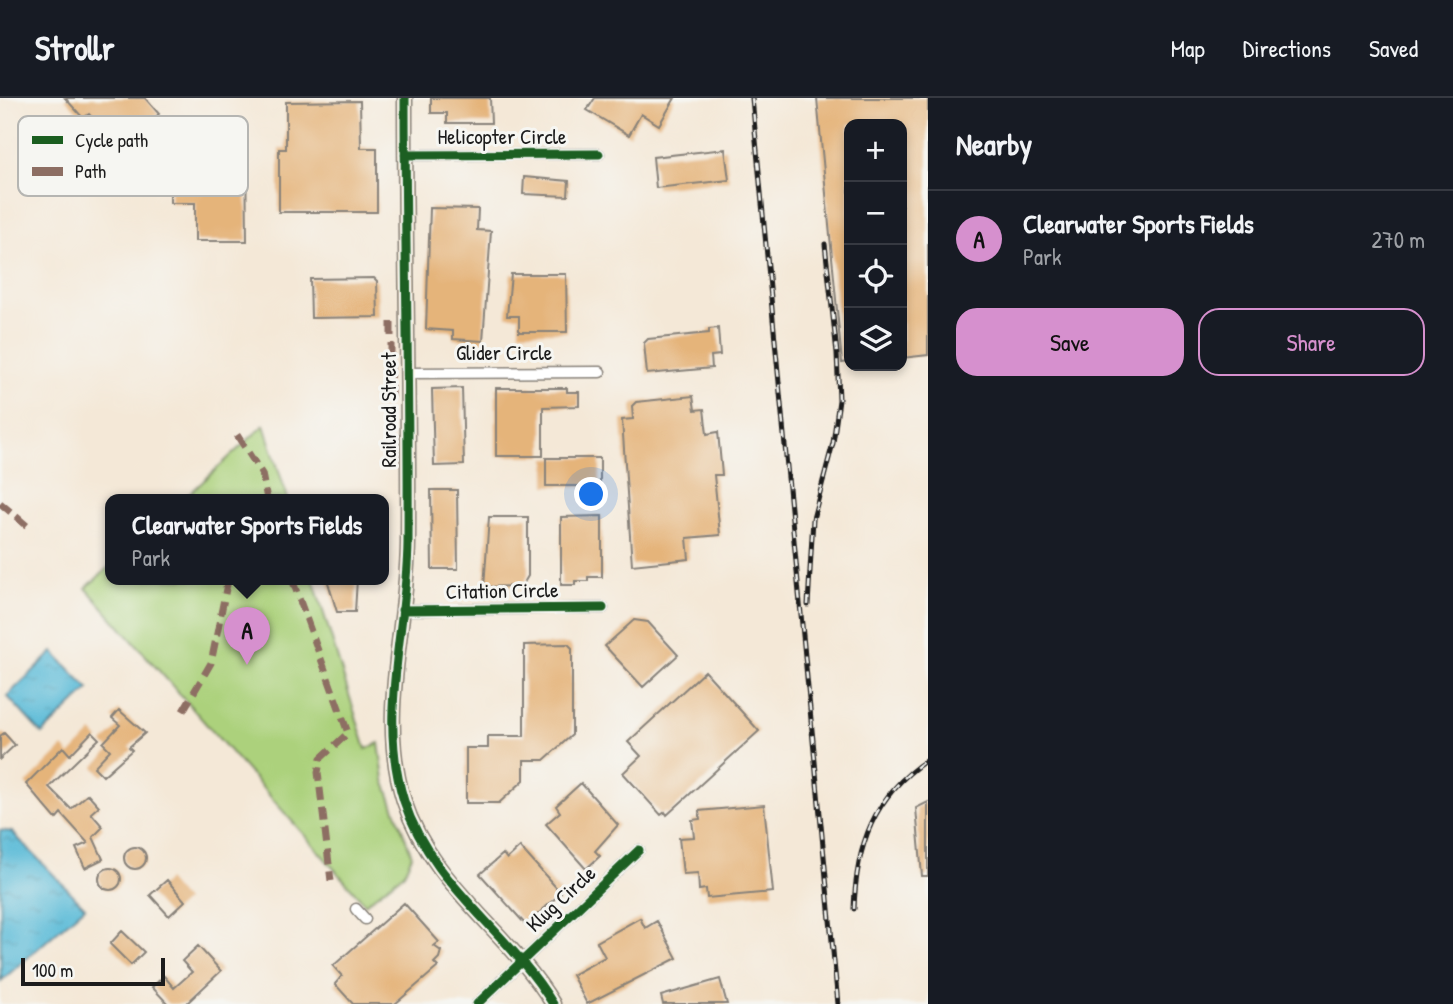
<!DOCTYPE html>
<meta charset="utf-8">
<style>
body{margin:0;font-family:"Patrick Hand",sans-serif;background:#242831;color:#f1f3f6}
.controls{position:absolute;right:21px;top:21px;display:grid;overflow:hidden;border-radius:14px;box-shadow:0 4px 10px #0003}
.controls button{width:63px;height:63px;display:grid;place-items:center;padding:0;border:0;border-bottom:2px solid #363941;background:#171b24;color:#f1f3f6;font:35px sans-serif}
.scale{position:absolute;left:21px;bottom:18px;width:144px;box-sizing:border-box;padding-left:7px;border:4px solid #1c1c1c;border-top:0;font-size:19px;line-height:24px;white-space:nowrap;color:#1c1c1c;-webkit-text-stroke:5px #f6f6f2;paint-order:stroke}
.you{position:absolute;left:592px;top:397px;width:24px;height:24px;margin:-18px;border:5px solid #fff;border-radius:50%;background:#1a73e8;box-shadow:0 0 0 10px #1a73e833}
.badge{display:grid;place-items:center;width:46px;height:46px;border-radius:50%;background:#d690ce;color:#111;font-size:23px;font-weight:700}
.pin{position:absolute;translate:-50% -58px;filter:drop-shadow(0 2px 4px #0008)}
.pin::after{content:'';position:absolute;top:37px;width:24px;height:21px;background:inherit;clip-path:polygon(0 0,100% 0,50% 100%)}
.popup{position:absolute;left:105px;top:396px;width:284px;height:91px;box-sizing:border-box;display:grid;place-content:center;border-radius:14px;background:#171b24;filter:drop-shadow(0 2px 5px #0005);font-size:23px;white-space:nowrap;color:#9ea1a6}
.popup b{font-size:26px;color:#f1f3f6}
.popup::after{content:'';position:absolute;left:50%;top:100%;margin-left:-14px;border:14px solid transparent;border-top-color:#171b24}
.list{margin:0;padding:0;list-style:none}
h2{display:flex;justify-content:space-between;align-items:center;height:91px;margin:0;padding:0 28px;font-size:30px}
h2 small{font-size:23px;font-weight:400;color:#9ea1a6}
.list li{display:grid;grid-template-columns:46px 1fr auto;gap:21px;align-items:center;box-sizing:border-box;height:98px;padding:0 28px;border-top:2px solid #363941}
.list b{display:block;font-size:26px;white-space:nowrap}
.list p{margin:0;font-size:23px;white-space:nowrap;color:#9ea1a6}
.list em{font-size:23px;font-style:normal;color:#9ea1a6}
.actions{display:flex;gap:14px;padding:21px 28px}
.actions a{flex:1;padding:16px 0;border:2px solid #d690ce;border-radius:21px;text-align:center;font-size:24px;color:#d690ce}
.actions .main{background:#d690ce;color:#111}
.icon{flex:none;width:38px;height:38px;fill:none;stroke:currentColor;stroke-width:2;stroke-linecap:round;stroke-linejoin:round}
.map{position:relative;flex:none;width:928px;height:906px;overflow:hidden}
header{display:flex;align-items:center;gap:42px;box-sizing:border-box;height:98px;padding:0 35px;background:#171b24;border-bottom:2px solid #363941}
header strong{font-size:33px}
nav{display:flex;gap:38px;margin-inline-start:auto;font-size:24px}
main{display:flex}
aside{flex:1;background:#171b24}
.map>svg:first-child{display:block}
</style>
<header>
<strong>Strollr</strong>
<nav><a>Map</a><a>Directions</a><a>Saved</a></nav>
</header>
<main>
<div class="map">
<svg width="928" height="906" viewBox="0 0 928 906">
<defs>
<pattern id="water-ripples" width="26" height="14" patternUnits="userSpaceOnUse" patternTransform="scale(1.75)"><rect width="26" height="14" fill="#59bad7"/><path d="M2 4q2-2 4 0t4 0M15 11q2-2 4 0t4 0" fill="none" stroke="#4d9fb8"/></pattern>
</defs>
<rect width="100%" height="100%" fill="#f6f6f2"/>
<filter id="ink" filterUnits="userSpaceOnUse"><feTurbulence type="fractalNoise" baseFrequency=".0143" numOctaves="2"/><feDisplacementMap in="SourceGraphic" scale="14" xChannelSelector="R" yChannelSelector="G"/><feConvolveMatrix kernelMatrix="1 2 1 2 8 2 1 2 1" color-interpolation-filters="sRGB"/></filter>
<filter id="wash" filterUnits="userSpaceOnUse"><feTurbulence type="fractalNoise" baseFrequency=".00686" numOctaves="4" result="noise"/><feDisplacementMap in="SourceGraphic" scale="28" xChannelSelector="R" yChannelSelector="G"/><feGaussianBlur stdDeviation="1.57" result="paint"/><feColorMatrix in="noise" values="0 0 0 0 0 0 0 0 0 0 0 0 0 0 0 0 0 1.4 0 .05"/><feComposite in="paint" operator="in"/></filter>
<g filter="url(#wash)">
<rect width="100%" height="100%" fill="#f4e8d7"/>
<path fill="#acd17b" stroke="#64764c" stroke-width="2" d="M264,327L288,401H184Z
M110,468V481H313L366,651L379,645L384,682L412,758L404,775L365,806L86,490Z"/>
<path fill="url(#water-ripples)" stroke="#3a6b7a" stroke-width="2" d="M53,554L89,591L42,636L7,598Z
M0,732L12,734L85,809L1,883Z"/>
<g id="blocks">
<path fill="#e5b47a" d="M65,0H145L159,16L145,28L150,33L125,56L89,16L83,20Z
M431,0H490L491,25H447V15H431Z
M595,0H675L659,27L641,16L629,37L587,12Z
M817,0H928V257L902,260V26H849V264L842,265Z
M360,3L361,50H377V114H279V51H286V4Z
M246,46L247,143H195V105H170V67H195V47Z
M725,51L729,82L656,90L653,59Z
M524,79L569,83L568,98L523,96Z
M430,110L478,111L477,132L491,133L483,243L453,241V233L426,231Z
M511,176H566L567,234H519V218H507Z
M374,180L377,183L378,219L311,220L310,181Z
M718,230L720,257L711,258L712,270L647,276L644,245L648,241L709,235V231Z
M462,290L464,367L434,368L432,291Z
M496,290H567V294H579V308L543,309V358H496Z
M693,298L695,312L704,311L707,336L718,334L722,377H714L720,437L687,440L689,461L632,467L622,322L633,321L632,308L636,304Z
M546,360H600V388H546Z
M431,392H457L458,471H432Z
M602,418V479H588V483H575V487H561V419Z
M489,419H528V478L522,488L484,489Z
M327,481H357L355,514H337Z
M634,522L648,524L678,557L643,589L605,548Z
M568,546L572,550V637L544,662H524V682L499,705H466V650H488V638H524V547Z
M705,573L759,633L667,717L665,714L661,717L623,675L641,658L628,644Z
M119,612L145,635L129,649L132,652L103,678L94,669L110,652L103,645L120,627L112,620Z
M92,634L99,641L49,689L71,711L88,696L99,708L91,715L103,729L93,739L103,761L85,770L76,750L88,745L61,715L56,721L26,686L63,649L70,657Z
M4,635L15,647L0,661V638Z
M581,685L618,727L595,753L600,758L586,771L546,726L560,714L556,708Z
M928,704V778H922L916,710Z
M764,707L773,794L707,800L706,791L699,792L698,775L683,776L679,740L694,739L692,722L700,721L699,713Z
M520,749L561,795L526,827L480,776L503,756L507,761Z
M124 760a11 11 0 1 1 22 0a11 11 0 1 1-22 0Z
M99 781a11 11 0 1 1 22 0a11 11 0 1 1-22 0Z
M167,782L185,803L169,818L150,797Z
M404,805L439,844L434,848L441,853L439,860L434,865L438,869L395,906H353L335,886L342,878L333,868Z
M640,820L645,830L657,823L677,860L587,906L572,877L605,859L597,844Z
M122,833L144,854L131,867L110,846Z
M198,848L221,873L186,906H168L152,889L164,878L174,890L192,874L182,863Z
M720,881L727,906H663L661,898Z"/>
</g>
</g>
<g filter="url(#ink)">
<use href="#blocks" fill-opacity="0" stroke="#88827a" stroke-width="2"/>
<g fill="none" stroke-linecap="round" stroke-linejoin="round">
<g stroke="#88827a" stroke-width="13">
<path id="minor" d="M405,57L599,56
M407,275L600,274
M402,512L603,510
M356,811L365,821
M477,906L639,752"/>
</g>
<g stroke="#88827a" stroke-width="17">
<path id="secondary" d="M405,0C405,148 409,297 408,445C407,531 377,618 404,703C431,787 509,833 553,906"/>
</g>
<use href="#minor" stroke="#fff" stroke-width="10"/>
<use href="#secondary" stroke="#fce6c4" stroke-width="14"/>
<g stroke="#1c1c1c" stroke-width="5">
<path id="rail" d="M752,0L838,906
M808,507L813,421L833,345L839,302L837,255L825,146
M854,811C856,748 873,698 928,661"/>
</g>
<use href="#rail" stroke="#f6f6f2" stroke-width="2.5" stroke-dasharray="8" stroke-linecap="butt"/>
<path stroke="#8d6e63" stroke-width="7" stroke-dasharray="14 7" stroke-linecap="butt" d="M391,224V301
M237,337L262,376L267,401
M0,405L32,432
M292,481L348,635L321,660L318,674L331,783
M183,613L211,565L228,481"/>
<g stroke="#f6f6f2" stroke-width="13">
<path id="cycleway" d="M405,0C405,148 409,297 408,445C407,531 377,618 404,703C431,787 509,833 553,906
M405,57L599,56
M402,512L603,510
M477,906L639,752"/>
</g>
<use href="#cycleway" stroke="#1b5e20" stroke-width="9"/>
</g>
</g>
<g text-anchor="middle" stroke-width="6" stroke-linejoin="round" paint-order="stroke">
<g font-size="21" fill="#1c1c1c" stroke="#f6f6f2">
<text x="502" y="46">Helicopter Circle</text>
<text x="504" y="262">Glider Circle</text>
<text transform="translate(389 312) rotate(-90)" y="7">Railroad Street</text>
<text transform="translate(502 493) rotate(-1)" y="7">Citation Circle</text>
<text transform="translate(561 801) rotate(-43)" y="7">Klug Circle</text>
</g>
</g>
<rect x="18" y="18" width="230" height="80" rx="10" fill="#f6f6f2" stroke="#b5b5b2" stroke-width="2"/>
<rect x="32" y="38" width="31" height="8" fill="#1b5e20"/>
<rect x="32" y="69" width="31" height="9" fill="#8d6e63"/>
<g font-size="19" fill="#1c1c1c">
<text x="75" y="49">Cycle path</text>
<text x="75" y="80">Path</text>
</g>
</svg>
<div class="controls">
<button>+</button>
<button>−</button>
<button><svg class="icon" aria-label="locate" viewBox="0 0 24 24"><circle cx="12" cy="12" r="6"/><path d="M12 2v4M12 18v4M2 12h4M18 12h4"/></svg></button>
<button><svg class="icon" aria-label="layers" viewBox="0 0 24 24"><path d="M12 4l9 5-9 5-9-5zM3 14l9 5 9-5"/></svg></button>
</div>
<div class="scale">100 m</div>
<div class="you"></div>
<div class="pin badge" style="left:247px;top:567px">A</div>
<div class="popup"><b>Clearwater Sports Fields</b>Park</div>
</div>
<aside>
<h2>Nearby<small></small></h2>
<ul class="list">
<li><span class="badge">A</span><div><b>Clearwater Sports Fields</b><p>Park</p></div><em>270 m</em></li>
</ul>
<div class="actions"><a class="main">Save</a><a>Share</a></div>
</aside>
</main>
